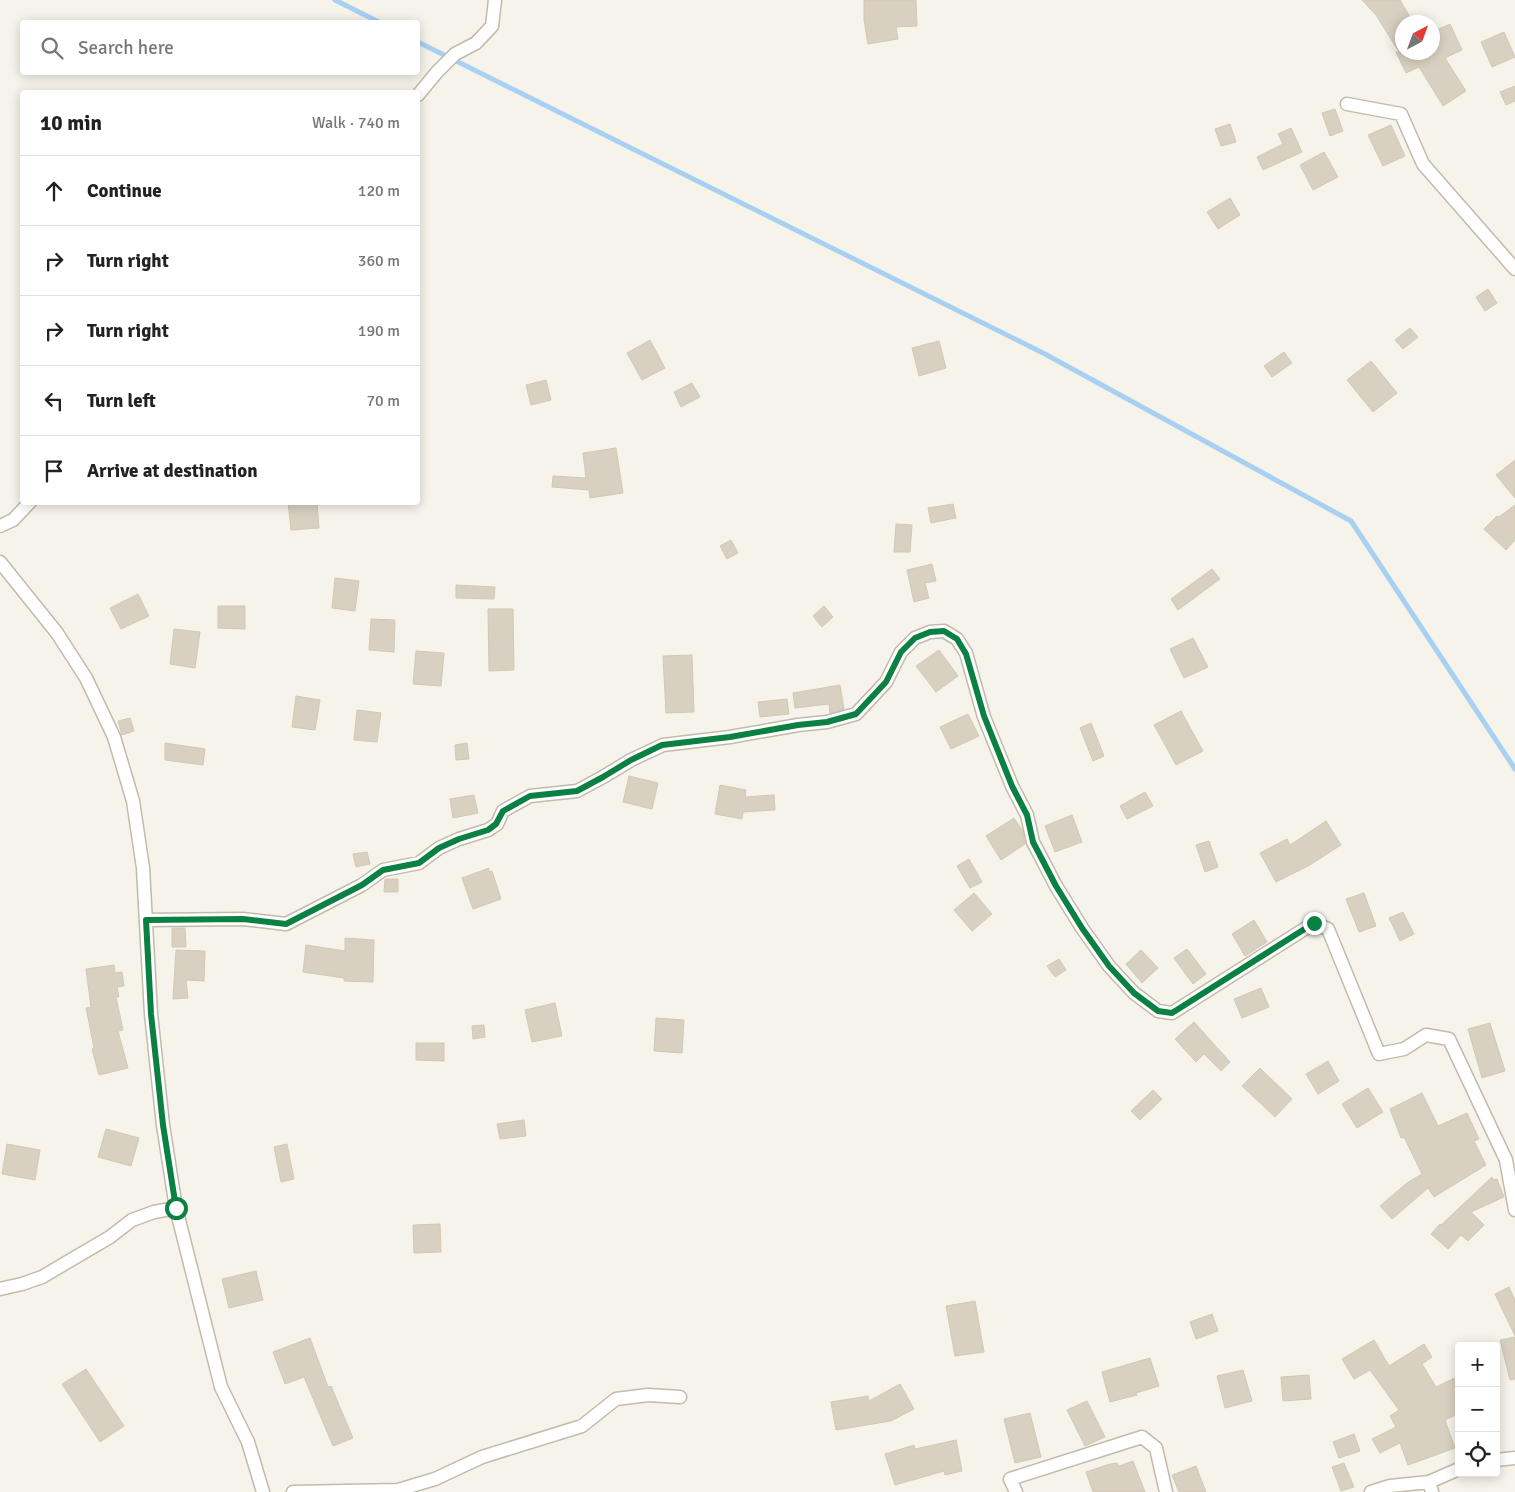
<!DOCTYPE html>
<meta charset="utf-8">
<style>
body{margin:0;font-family:Signika,sans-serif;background:#f2f2f2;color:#222}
.controls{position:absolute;right:15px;bottom:15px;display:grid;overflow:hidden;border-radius:5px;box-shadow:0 2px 12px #0003}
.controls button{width:45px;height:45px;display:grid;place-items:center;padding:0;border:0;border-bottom:1px solid #e0e0e0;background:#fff;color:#222;font:25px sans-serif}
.compass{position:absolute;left:1395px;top:15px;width:45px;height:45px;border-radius:50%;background:#fff;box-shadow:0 2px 12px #0003;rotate:41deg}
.stop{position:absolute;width:15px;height:15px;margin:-11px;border:4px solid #0b8043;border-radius:50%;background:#fff}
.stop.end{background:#0b8043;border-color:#fff;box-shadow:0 1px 5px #0008}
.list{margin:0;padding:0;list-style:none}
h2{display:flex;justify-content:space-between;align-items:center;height:65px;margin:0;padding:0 20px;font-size:21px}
h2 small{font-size:16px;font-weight:400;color:#767676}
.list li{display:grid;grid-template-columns:32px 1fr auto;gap:15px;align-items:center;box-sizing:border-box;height:70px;padding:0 20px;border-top:1px solid #e0e0e0}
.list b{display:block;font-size:19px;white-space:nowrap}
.list em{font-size:16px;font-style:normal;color:#767676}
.icon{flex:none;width:28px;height:28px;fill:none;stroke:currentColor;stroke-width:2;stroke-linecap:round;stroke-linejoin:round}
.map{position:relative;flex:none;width:1515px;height:1492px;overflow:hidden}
.search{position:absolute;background:#fff;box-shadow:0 2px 12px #0003;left:20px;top:20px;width:400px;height:55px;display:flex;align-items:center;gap:12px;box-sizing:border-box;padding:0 18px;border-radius:5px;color:#767676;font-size:19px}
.panel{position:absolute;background:#fff;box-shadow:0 2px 12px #0003;left:20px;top:90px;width:400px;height:415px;border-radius:5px}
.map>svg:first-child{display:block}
</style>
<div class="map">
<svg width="1515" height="1492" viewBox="0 0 1515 1492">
<rect width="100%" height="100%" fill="#f6f3eb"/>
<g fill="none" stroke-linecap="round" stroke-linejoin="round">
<path stroke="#a7d0f2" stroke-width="5" d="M335,0L379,22
M418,42L1045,354L1351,521L1515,769"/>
</g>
<path fill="#d8d0c0" stroke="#d3c8b3" d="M864,0H916L917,26L896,27L898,39L868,44L864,20Z
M1362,0H1400L1413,22H1402V52H1432V32L1450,24L1462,50L1445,58L1466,91L1443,106L1419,67L1406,73L1396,52H1399L1376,15Z
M1504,32L1515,57L1492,67L1481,42Z
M1515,86V101L1506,105L1500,92Z
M1335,109L1343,131L1330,136L1322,113Z
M1230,124L1236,142L1221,146L1215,129Z
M1391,125L1405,156L1383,166L1368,135Z
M1291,128L1302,152L1263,170L1257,157L1283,144L1278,134Z
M1324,152L1338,177L1313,190L1300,165Z
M1230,198L1240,215L1218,229L1207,212Z
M1488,289L1497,303L1485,311L1476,297Z
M1410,328L1418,337L1403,349L1395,340Z
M650,340L665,368L642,380L627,353Z
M939,341L946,368L919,376L912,348Z
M1284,352L1292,363L1272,377L1264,366Z
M1371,361L1397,393L1373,412L1347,380Z
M546,380L551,400L531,405L526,385Z
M692,383L700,397L681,407L674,392Z
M616,448L623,493L590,498L589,490L552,487L553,476L586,478L583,453Z
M1515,460V498L1496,475Z
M288,502H317L319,528L291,530Z
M953,504L956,518L931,523L928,508Z
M1515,505V540L1506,550L1484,529L1497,516L1499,517Z
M896,524L912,525L910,552H894Z
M731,540L738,553L727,559L720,546Z
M932,564L936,581L925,583L929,598L914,602L907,570Z
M1212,569L1220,579L1178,610L1171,599Z
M335,578L359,581L355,611L332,608Z
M456,585L495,587L494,599L456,598Z
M138,594L149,616L121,629L110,608Z
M218,606H245V629L218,628Z
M824,606L833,617L822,627L813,616Z
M488,609H513L514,670L489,671Z
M371,619L395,620L394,652L369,650Z
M174,629L200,632L195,668L170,664Z
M1193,638L1208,667L1184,678L1170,649Z
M939,650L958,676L936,692L916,666Z
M416,651L444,653L441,686L413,684Z
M692,655L694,712L666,713L663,656Z
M840,685L844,709L830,713L829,704L795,708L793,693Z
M296,696L320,700L315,730L292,727Z
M787,699L789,714L760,717L758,702Z
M357,710L381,713L377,742L354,740Z
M1181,711L1203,751L1176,765L1154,725Z
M968,714L979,736L951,749L940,727Z
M130,718L134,731L122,735L118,721Z
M1091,723L1104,756L1093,761L1080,728Z
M165,743L205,749L203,765L165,760Z
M467,743L469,759L456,760L455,745Z
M629,776L658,783L652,809L623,802Z
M720,785L746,790L745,797L774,795L775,810L743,812L742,819L715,814Z
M1145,792L1153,806L1127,819L1120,806Z
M474,795L478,813L453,818L450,799Z
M1072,815L1082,842L1055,852L1045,826Z
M1014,818L1022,830L1025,844L1001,860L986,836Z
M1326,821L1341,845L1308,866L1276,882L1260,853L1287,839L1290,845Z
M1209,841L1218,867L1205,872L1196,845Z
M367,852L370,864L356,867L353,854Z
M969,859L982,882L970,888L957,866Z
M489,868V872L492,871L501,899L473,909L462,878Z
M385,879H398V892H384Z
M974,893L992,914L972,931L954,910Z
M1364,893L1376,926L1359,932L1346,899Z
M1403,912L1414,934L1400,941L1389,918Z
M1254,920L1267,942L1245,956L1232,934Z
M172,928H185L186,947H172Z
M345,938L374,940L373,982L344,981V978L303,972L306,945L345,951Z
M1187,949L1206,974L1193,984L1174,958Z
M176,950L205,951L204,981L186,980L188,998L173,999Z
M1141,950L1158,968L1142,983L1126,964Z
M1059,959L1066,970L1055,977L1047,966Z
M114,965L115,973L122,972L124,986L117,987L119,997H116L123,1030L118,1031L128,1068L99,1075L92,1049L94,1048L86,1008L91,1007L86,969Z
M1261,988L1269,1007L1242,1018L1234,999Z
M555,1003L562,1036L532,1042L525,1010Z
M656,1018L684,1020L682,1053L654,1051Z
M1194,1022L1230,1062L1221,1071L1204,1054L1196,1062L1175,1039Z
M1490,1023L1505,1071L1482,1078L1468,1029Z
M484,1025L485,1037L473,1039L472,1026Z
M416,1043H444V1061L416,1060Z
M1328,1061L1339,1081L1318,1094L1306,1074Z
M1260,1068L1292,1099L1275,1117L1242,1086Z
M1368,1088L1383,1112L1357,1128L1342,1104Z
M1153,1090L1162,1099L1140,1120L1131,1111Z
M1422,1093L1438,1126L1467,1113L1479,1139L1474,1141L1486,1165L1434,1197L1428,1188L1392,1219L1380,1206L1407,1183L1422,1174L1404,1137L1401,1138L1390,1109Z
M524,1120L526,1136L500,1139L497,1124Z
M106,1129L139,1138L131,1166L98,1157Z
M7,1144L40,1150L35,1180L2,1174Z
M287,1144L294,1179L281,1182L274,1147Z
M1492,1177L1494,1180L1497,1179L1504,1197L1471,1212L1484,1225L1468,1241L1461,1235L1448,1249L1431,1234L1440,1224L1441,1225Z
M440,1224L441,1252L414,1253L413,1225Z
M256,1271L263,1300L229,1308L222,1279Z
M1509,1287L1515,1300V1336L1495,1294Z
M975,1301L984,1352L955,1356L946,1306Z
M1212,1314L1218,1331L1196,1339L1190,1322Z
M1515,1337V1379L1510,1380L1500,1340Z
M310,1338L328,1387L331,1386L353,1438L333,1446L304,1377L285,1384L273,1352Z
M1374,1340L1389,1366L1424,1344L1432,1357L1422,1364L1436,1387L1459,1376V1413L1445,1420L1455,1448L1408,1465L1400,1443L1380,1453L1372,1439L1396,1427L1390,1416L1399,1410L1370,1370L1354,1379L1342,1359Z
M1150,1358L1159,1386L1136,1393L1137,1395L1110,1402L1102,1372Z
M86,1369L124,1426L100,1442L62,1384Z
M1243,1370L1252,1401L1225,1408L1217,1376Z
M1309,1375L1311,1399L1283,1401L1281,1377Z
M900,1384L914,1409L891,1421L836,1430L831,1402L868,1396L869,1401Z
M1087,1401L1105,1437L1085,1446L1067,1410Z
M1030,1413L1041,1457L1015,1463L1004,1419Z
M1354,1434L1360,1451L1339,1458L1333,1442Z
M956,1440L962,1471L945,1475L944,1471L895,1485L885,1454L914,1445L915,1449Z
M1133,1461L1145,1492H1093L1086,1472L1110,1464L1117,1463L1119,1466Z
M1344,1463L1354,1487L1341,1491L1332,1467Z
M1196,1466L1206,1492H1179L1172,1475Z"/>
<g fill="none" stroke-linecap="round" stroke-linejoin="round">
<g stroke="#c2bbad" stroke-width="15">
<path id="minor" d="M418,95L437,72L455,54L476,43L492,26L495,0
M1347,104L1401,114L1423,164L1515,269
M0,526L13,520L30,502
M0,562L57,633L86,678L114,737L133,801L143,868L151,1014L163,1125L176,1208L221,1387L248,1442L263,1492
M146,920L243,919L286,924L362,885L383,870L419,863L439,848L459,839L488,830L497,824L503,811L530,796L577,791L603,777L631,760L663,745L730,737L798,725L827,722L856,714L886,682L901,652L915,638L930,632L944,631L957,639L966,653L984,717L1012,786L1027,815L1033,842L1056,886L1082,928L1109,966L1134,993L1158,1011L1172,1013L1314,923L1328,929L1379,1054L1404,1049L1426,1035L1449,1039L1506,1160L1515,1210
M0,1289L22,1284L42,1277L110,1237L132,1220L154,1212L176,1208
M1496,1460L1515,1458
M293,1492L398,1490L435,1479L482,1457L582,1426L616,1399L648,1395L680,1397
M1016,1492L1010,1479L1142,1437L1156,1448L1166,1492
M1371,1492L1390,1486L1429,1482
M1432,1492L1429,1482L1459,1469"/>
</g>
<use href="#minor" stroke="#fff" stroke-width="12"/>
</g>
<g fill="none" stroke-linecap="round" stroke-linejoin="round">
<path stroke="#0b8043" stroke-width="6" d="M176,1208L163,1125L151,1014L146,920L243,919L286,924L362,885L383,870L419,863L439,848L459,839L488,830L496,824L503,811L530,796L577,791L603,777L631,760L662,745L730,737L798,725L827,722L856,714L886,682L901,652L915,638L930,632L944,631L957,639L966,654L984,716L1012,786L1027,815L1033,842L1056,886L1082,928L1109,966L1134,993L1158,1011L1172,1013L1314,923"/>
</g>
</svg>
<div class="controls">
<button>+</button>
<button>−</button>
<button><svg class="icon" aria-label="locate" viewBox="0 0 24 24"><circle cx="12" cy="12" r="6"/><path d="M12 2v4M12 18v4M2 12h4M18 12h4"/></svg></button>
</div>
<svg class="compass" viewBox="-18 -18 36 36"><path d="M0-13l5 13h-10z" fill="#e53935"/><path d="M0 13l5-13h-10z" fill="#767676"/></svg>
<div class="stop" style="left:176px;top:1208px"></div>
<div class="stop end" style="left:1314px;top:923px"></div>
<div class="search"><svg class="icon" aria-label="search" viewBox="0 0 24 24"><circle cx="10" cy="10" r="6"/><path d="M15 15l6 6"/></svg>Search here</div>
<section class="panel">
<h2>10 min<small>Walk · 740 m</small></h2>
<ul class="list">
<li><svg class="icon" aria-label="ahead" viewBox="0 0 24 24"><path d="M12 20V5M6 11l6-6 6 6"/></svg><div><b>Continue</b></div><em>120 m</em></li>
<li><svg class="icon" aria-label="right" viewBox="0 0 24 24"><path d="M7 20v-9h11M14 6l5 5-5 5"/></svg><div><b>Turn right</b></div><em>360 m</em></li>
<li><svg class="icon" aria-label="right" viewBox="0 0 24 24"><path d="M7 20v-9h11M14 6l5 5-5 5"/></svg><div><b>Turn right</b></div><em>190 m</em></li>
<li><svg class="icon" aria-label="left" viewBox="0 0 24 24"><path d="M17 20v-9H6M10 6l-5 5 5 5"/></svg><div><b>Turn left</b></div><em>70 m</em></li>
<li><svg class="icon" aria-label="arrive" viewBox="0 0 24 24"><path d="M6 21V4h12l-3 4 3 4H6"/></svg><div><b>Arrive at destination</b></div></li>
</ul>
</section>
</div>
